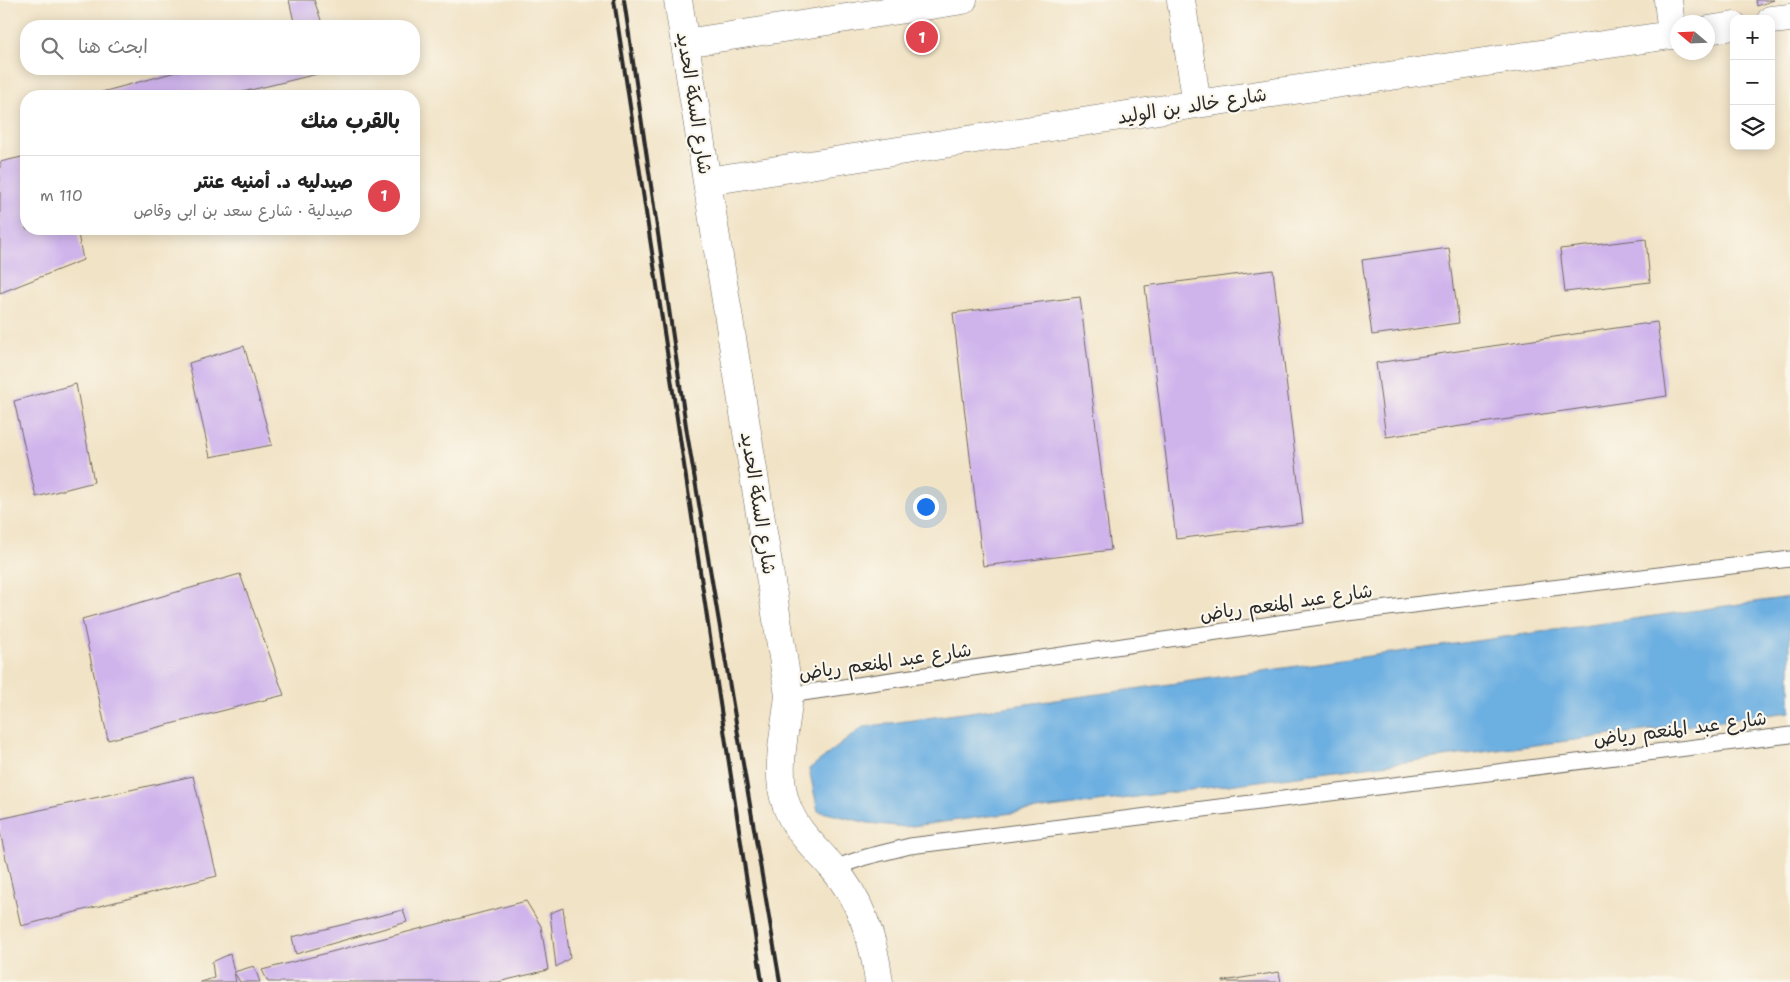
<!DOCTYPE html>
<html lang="ar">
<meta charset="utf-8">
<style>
body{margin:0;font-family:"Shantell Sans","Playpen Sans Arabic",sans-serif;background:#f6f6f6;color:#222;direction:rtl}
.controls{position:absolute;right:15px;top:15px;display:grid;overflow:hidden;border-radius:10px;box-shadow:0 2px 12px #0003}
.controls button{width:45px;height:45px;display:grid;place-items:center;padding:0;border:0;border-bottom:1px solid #e0e0e0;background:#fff;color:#222;font:25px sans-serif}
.compass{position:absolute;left:1670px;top:15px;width:45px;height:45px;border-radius:50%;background:#fff;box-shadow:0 2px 12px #0003;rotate:289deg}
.you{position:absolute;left:925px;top:506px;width:18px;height:18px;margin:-12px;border:4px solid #fff;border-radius:50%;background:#1a73e8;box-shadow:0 0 0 8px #1a73e833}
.badge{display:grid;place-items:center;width:32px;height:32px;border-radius:50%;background:#2563eb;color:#fff;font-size:16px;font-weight:700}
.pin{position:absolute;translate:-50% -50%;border:2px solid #fff;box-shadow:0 1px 5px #0006}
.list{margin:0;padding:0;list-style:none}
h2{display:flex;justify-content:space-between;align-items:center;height:65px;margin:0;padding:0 20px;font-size:21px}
h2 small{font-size:16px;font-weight:400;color:#767676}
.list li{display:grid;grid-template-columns:32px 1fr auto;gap:15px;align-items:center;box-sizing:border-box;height:80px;padding:0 20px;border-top:1px solid #e0e0e0}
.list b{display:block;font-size:19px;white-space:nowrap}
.list p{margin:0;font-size:16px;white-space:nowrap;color:#767676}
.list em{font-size:16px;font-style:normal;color:#767676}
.icon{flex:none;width:28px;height:28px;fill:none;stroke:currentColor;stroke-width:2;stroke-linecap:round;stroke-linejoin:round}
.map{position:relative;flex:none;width:1790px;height:982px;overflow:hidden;direction:ltr}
.search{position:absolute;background:#fff;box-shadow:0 2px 12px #0003;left:20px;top:20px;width:400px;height:55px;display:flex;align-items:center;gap:12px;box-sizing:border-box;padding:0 18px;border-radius:20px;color:#767676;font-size:19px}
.panel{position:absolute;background:#fff;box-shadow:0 2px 12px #0003;left:20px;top:90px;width:400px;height:145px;border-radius:20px;direction:rtl}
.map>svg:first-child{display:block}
</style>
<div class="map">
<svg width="1790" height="982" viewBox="0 0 1790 982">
<rect width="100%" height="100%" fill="#fbf7ec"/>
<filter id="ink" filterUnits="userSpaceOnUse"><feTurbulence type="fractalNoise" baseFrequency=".02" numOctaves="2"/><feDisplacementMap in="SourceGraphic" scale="10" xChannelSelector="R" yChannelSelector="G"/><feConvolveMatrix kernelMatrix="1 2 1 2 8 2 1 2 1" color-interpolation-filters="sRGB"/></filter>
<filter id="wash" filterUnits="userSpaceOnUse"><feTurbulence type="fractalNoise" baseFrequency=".0096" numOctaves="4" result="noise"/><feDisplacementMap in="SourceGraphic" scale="20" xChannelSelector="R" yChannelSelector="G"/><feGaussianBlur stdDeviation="1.12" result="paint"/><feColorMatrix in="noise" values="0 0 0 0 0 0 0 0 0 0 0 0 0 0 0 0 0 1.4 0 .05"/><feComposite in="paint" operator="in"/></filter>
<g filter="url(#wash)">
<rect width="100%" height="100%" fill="#f1e3c6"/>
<path fill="#6cafe1" stroke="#4c6d86" d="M1790,597V712L905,827L868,823L818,811L809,769L863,727Z"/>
<g id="blocks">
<path fill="#cfb4ec" d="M289,0H314L323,26H295Z
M1756,0H1774L1757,6Z
M187,69H338L226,96H87Z
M26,156V229H77L83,260L0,293V162Z
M1646,239L1650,282L1565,292L1560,249Z
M1449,248L1459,323L1372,335L1362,260Z
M1273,270L1303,523L1176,539L1145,286Z
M1080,297L1111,550L983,566L953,313Z
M1657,322L1667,396L1386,437L1376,363Z
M244,346L272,445L210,457L189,363Z
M76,384L94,482L36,497L14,401Z
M240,574L284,695L108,740L82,619Z
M193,776L217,876L21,926L0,832V819Z
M526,901L541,926L548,970L498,982H268L262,970Z
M563,908L570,958L556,967L550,913Z
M403,910L407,922L296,954L292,937Z
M230,954L234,972L254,966L260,982H240L234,972L236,982H200L214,978L212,962Z
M1279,972L1281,982H1223V981Z"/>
</g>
</g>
<g filter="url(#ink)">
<use href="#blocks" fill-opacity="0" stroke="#706b61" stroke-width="1"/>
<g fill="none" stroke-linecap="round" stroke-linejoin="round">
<g stroke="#706b61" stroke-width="17">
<path id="service" d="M789,695L1347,613L1790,559
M833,868L866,857L910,846L1790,735"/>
</g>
<g stroke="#706b61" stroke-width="29">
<path id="minor" d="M678,0L789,695C786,729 774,771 786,804C795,831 815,847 833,868C861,900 874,940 879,982
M1181,0L1197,104
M1668,0L1672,35
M1771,20L1790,18
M1708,30L1734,26
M685,43L963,0
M708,181L1197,104L1678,34"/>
</g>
<use href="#service" stroke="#fff" stroke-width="15"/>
<use href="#minor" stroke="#fff" stroke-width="28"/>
<path stroke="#2b2b2b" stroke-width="4" d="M614,0L762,982
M624,0L687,433L780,982"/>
</g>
</g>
<g text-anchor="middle" stroke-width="4.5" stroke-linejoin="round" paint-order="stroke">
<g font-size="19" fill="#2b2b2b" stroke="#fbf7ec">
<text transform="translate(695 103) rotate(81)" y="7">شارع السكة الحديد</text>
<text transform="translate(1192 105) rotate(-9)" y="7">شارع خالد بن الوليد</text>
<text transform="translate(759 503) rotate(81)" y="7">شارع السكة الحديد</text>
<text transform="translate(1286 602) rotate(-8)" y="7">شارع عبد المنعم رياض</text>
<text transform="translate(885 661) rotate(-8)" y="7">شارع عبد المنعم رياض</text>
<text transform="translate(1680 728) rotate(-7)" y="7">شارع عبد المنعم رياض</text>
</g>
</g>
</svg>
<div class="controls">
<button>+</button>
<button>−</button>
<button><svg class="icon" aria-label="layers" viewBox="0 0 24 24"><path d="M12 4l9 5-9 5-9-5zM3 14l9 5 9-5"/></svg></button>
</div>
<svg class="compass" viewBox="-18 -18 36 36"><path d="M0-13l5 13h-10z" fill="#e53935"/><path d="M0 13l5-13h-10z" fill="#767676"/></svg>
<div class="you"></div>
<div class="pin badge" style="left:922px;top:37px;background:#e0444e">1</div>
<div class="search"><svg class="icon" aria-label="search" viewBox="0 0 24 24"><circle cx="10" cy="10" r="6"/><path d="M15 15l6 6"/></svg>ابحث هنا</div>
<section class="panel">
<h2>بالقرب منك<small></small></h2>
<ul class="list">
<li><span class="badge" style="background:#e0444e">1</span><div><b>صيدليه د. أمنيه عنتر</b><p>صيدلية · شارع سعد بن ابى وقاص</p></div><em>110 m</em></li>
</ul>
</section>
</div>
